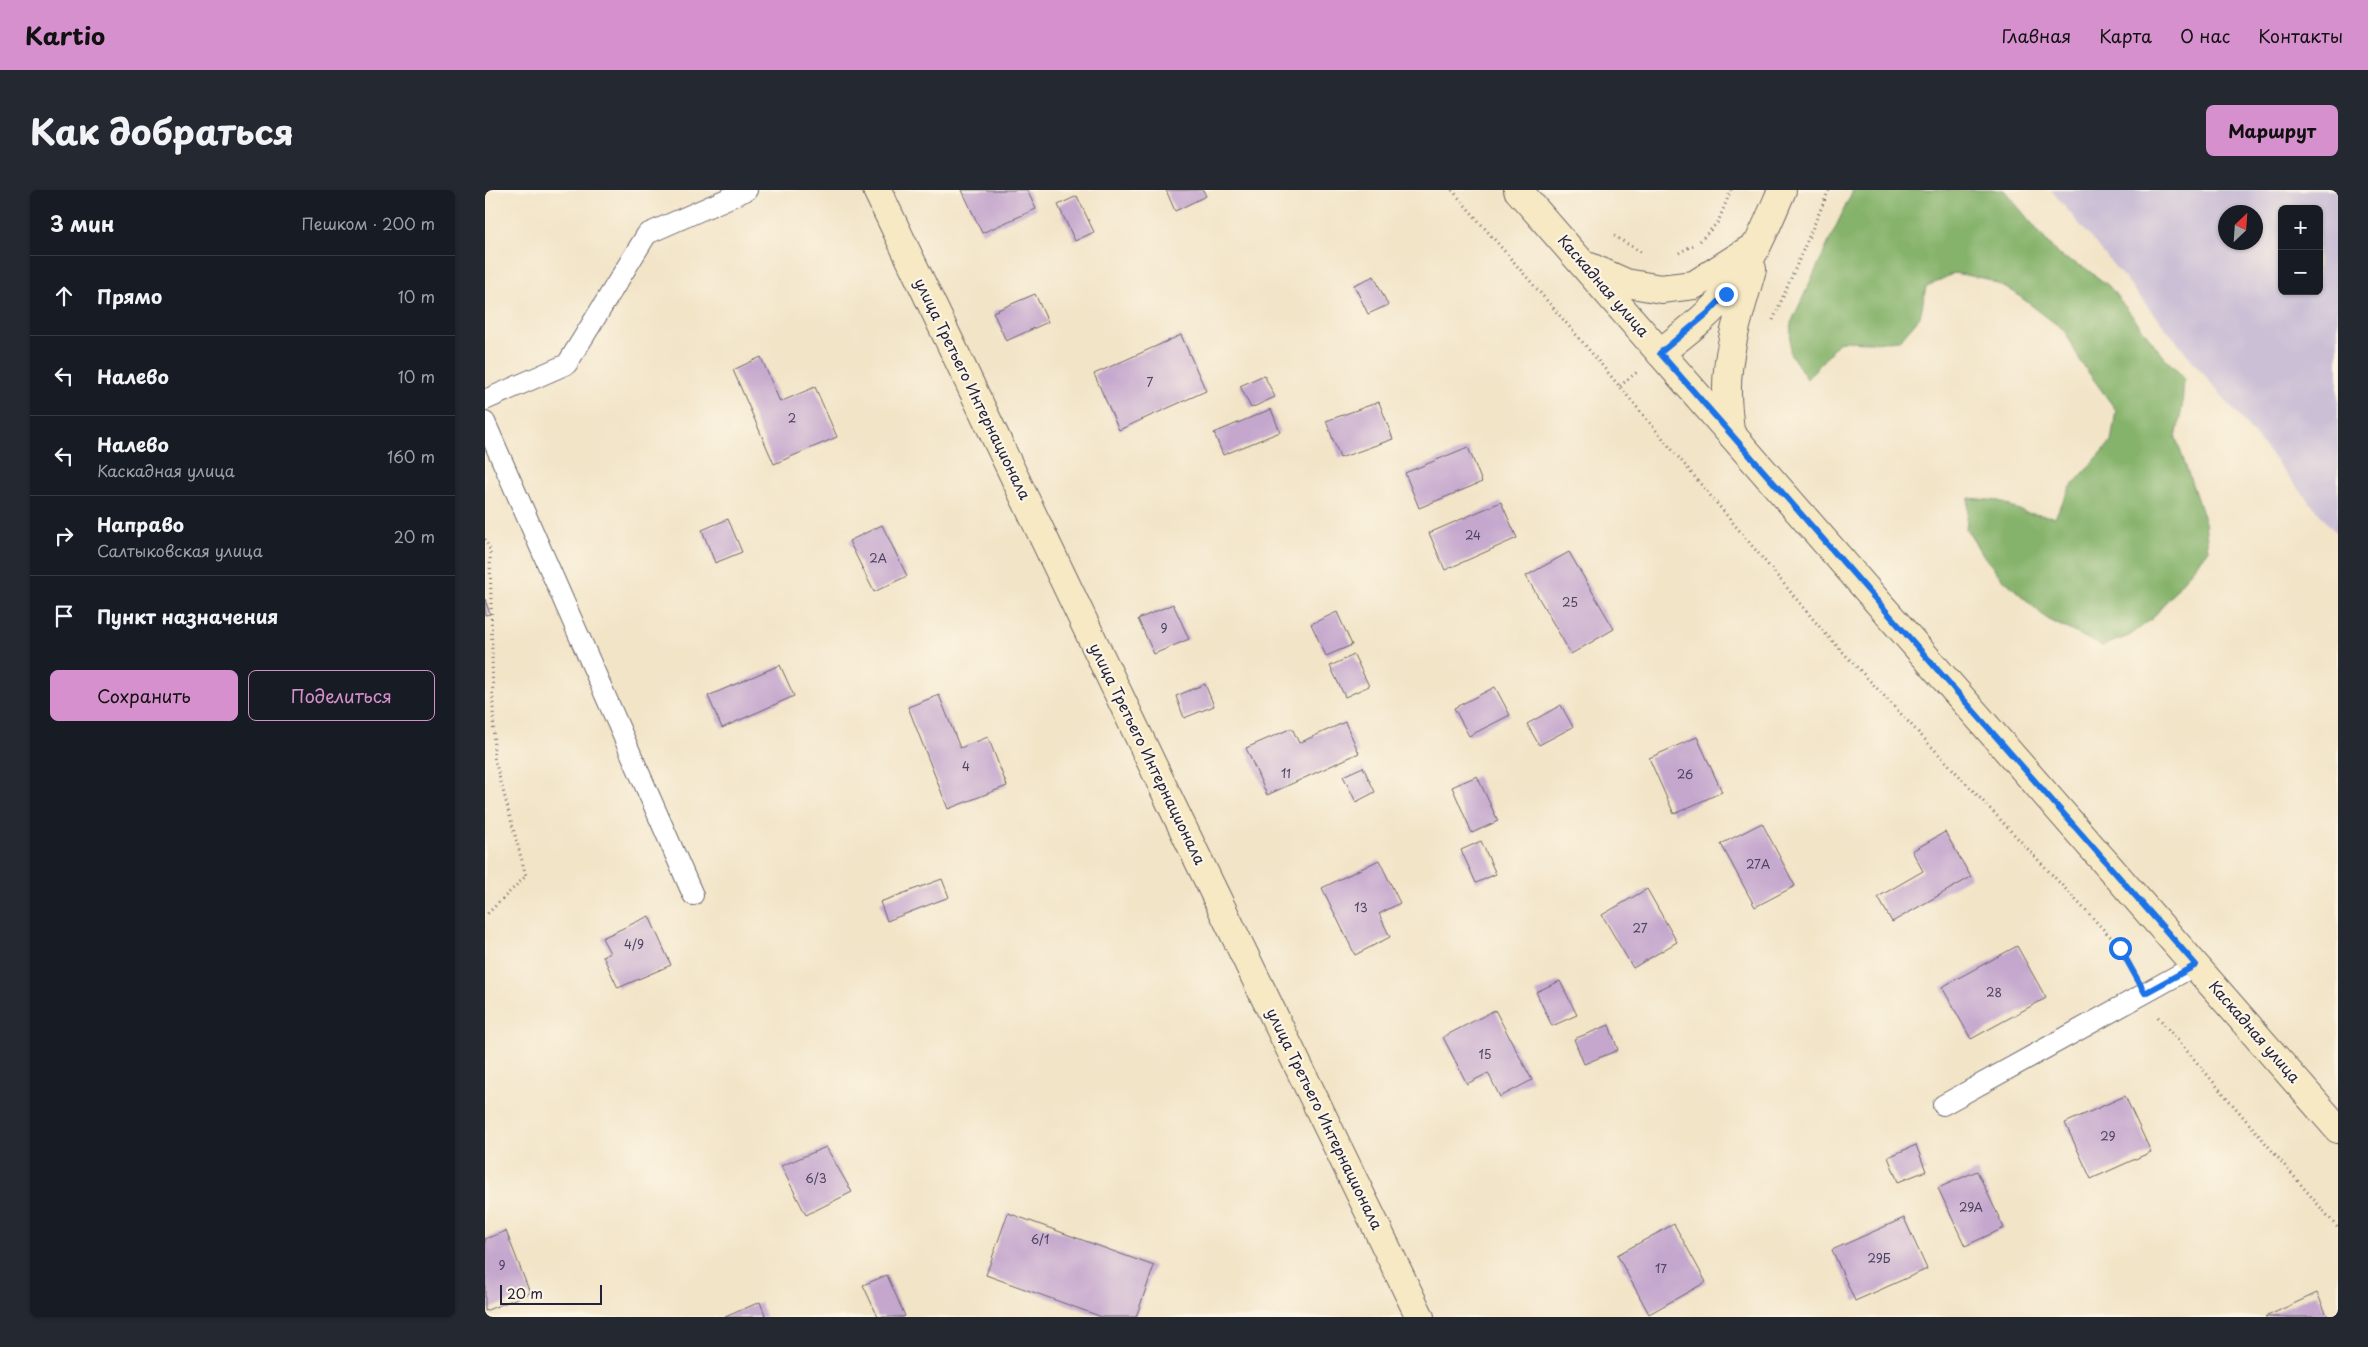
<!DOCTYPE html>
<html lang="ru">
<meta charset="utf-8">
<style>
body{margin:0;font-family:"Playpen Sans",sans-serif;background:#242831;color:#f1f3f6}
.controls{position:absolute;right:15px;top:15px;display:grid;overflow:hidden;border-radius:8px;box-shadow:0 1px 4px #0004}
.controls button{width:45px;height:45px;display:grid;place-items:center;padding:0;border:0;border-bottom:1px solid #363941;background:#171b24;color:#f1f3f6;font:25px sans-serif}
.compass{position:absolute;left:1733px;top:15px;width:45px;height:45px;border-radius:50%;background:#171b24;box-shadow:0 1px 4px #0004;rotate:25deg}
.scale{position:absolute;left:15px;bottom:12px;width:102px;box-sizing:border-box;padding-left:5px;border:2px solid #22223b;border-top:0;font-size:14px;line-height:18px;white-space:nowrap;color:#22223b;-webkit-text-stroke:4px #fcf5e5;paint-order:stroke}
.stop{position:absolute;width:15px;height:15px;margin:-11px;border:4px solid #1a73e8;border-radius:50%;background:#fff}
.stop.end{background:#1a73e8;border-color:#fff;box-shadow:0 1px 5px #0008}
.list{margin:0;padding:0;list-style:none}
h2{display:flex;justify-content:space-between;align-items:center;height:65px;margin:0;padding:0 20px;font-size:21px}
h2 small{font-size:16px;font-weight:400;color:#9ea1a6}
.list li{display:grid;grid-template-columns:32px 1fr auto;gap:15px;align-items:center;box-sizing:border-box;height:80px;padding:0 20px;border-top:1px solid #363941}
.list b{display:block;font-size:19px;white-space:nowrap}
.list p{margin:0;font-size:16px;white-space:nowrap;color:#9ea1a6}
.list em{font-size:16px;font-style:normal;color:#9ea1a6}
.actions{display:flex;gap:10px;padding:15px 20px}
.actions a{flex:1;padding:11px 0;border:1px solid #d690ce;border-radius:8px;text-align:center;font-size:18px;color:#d690ce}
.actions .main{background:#d690ce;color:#111}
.icon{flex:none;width:28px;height:28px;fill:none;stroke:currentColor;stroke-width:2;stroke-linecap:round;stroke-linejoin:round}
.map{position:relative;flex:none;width:1853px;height:1127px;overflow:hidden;border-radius:8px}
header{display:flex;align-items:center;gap:30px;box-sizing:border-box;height:70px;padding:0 25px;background:#d690ce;color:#111}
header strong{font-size:24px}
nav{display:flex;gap:28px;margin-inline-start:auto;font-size:18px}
.intro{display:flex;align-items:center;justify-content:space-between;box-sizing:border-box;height:120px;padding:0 30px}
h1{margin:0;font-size:35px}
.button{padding:12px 22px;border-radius:8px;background:#d690ce;color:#111;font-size:18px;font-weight:700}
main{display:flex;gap:30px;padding:0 30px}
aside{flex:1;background:#171b24;border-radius:8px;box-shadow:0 1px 4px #0004}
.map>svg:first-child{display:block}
</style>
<header>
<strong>Kartio</strong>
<nav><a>Главная</a><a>Карта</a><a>О нас</a><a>Контакты</a></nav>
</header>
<div class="intro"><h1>Как добраться</h1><a class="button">Маршрут</a></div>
<main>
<aside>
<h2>3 мин<small>Пешком · 200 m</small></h2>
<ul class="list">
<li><svg class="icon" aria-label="ahead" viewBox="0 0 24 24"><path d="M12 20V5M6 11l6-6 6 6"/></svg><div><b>Прямо</b></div><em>10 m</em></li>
<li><svg class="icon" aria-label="left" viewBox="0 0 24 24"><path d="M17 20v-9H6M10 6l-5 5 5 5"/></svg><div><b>Налево</b></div><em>10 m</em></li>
<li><svg class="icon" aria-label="left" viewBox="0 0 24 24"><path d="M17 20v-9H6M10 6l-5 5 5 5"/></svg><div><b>Налево</b><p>Каскадная улица</p></div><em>160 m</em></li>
<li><svg class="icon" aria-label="right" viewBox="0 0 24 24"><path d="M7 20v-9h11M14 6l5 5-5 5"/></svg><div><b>Направо</b><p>Салтыковская улица</p></div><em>20 m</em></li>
<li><svg class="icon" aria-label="arrive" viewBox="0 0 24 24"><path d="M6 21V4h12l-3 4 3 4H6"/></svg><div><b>Пункт назначения</b></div></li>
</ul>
<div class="actions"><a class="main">Сохранить</a><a>Поделиться</a></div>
</aside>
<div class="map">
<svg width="1853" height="1127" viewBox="0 0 1853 1127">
<rect width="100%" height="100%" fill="#fcf5e5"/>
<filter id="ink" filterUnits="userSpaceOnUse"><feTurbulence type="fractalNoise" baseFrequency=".02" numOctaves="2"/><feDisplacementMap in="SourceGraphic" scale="10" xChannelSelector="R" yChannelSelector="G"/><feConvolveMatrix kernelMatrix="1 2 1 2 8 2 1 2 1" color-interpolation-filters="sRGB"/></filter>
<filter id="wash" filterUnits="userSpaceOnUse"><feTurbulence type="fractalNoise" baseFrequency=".0096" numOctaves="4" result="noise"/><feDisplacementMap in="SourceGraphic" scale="20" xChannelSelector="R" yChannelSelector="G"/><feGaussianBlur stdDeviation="1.12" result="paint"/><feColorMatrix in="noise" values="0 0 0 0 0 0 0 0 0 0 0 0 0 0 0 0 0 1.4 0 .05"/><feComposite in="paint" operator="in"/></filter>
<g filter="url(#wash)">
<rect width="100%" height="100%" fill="#f2e4c7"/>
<path fill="#cbbfd5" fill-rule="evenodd" d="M1566,0H1853V346ZM1797,19H1834V101H1797ZM1740,22H1770V52H1740Z"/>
<path fill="#86b36c" stroke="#546a54" d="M1368,0H1519L1573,65L1600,78L1624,96L1680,168L1699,188L1697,218L1691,248L1720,332L1723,360L1667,429L1644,446L1617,456L1562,429L1515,386L1497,364L1481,339L1484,308L1514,311L1541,323L1570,327L1585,298L1626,252L1631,220L1595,171L1580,141L1529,102L1502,89L1469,83L1441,97L1435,127L1415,150L1387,152L1355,151L1322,189L1305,163L1306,133Z"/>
<g id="blocks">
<path fill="#c5a7ce" d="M477,0H542L551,19L497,43Z
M681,0H718L721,6L690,21Z
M592,6L609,42L590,51L573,15Z
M889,86L903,115L883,124L869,95Z
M550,104L563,132L521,151L508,122Z
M696,145L721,201L634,240L609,184Z
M276,167L295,212L330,197L352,247L289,274L248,180Z
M779,185L790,207L766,218L755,196Z
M894,212L908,249L855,268L841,231Z
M786,219L795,242L738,265L729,243Z
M983,257L997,292L934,318L920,283Z
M1016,312L1032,348L960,380L944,343Z
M243,329L257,362L230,373L217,340Z
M397,335L422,386L389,402L364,351Z
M1084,362L1129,439L1086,464L1041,386Z
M0,409L5,424L0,425Z
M688,414L704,449L669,464L653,429Z
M852,422L867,455L841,466L826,434Z
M869,465L884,496L860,507L845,476Z
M295,475L309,506L237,538L223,506Z
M720,494L729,516L699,528L691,506Z
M1010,497L1025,525L984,546L969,518Z
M454,505L475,558L503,547L522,596L463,619L423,517Z
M1076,515L1088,537L1054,555L1042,534Z
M860,532L874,563L782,605L761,558L807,538L814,553Z
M1212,547L1237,602L1189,624L1164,568Z
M878,577L890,602L871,612L858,586Z
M992,586L1013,631L987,643L967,597Z
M1277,633L1310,696L1270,717L1236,654Z
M1460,642L1486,687L1407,732L1393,707L1438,681L1427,661Z
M996,651L1011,684L991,693L976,660Z
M894,670L915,713L894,724L905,747L870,765L837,698Z
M457,689L464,707L402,731L395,712Z
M1162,699L1192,752L1148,778L1117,725Z
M164,726L186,775L133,798L118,766L125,763L117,748Z
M1532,756L1561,808L1486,849L1457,797Z
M1075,791L1092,825L1067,836L1051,802Z
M1010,820L1047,890L1015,907L1003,883L982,894L958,847Z
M1124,835L1133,860L1099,874L1089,849Z
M1640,906L1666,962L1606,989L1580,933Z
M1431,955L1441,981L1413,992L1403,967Z
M341,957L367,1002L321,1025L296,976Z
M1492,981L1519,1038L1480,1056L1453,998Z
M523,1023L669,1076L651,1127H617L501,1085Z
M1419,1028L1442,1079L1370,1111L1347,1060Z
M1189,1034L1221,1092L1164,1124L1132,1065Z
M21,1041L45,1103L0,1121V1049Z
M402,1085L420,1126L417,1127H393L378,1095Z
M1832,1103L1843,1127H1780Z
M275,1112L281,1127H240Z"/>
</g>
</g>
<g filter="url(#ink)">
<use href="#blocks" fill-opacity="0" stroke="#6b666c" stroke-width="1"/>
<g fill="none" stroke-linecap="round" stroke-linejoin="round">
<g stroke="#6b666c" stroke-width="22">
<path id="lane" d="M0,210L82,174L162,44L262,0
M0,232L208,705
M1458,915L1711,775"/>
</g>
<g stroke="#6b666c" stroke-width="30">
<path id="secondary" d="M392,0L690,622L935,1127
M1033,0L1853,939
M1105,77L1141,93L1176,99L1209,95L1267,58
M1175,163C1198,144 1222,127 1241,104C1267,73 1281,37 1297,0
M1245,242C1244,229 1242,216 1242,203C1241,161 1256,119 1267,79"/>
</g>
<path stroke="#6b666c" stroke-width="3" stroke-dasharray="1 4" stroke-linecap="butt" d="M967,0L1100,155L1338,441L1635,757L1646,778
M1129,46L1156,62
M1215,51L1233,32L1246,0
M1194,63L1210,54
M1288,130L1344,0
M1135,196L1152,182
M0,349L5,360L9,567L41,686L0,726
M1673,827L1853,1038"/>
<use href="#lane" stroke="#fff" stroke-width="20"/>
<use href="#secondary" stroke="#f6e9c3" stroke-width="28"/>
</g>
</g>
<g fill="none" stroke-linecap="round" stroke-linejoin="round" filter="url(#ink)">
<path stroke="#1a73e8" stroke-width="6" d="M1241,104L1223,123L1175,163L1711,775L1660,803L1635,758"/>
</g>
<g text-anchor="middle" stroke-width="4.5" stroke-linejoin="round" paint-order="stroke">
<g font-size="12" fill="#4b4360">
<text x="665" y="197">7</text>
<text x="307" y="233">2</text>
<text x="988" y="350">24</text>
<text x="393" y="373">2А</text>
<text x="1085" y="417">25</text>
<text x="679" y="443">9</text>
<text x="481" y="581">4</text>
<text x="801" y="588">11</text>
<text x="1200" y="589">26</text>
<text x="1273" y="679">27А</text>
<text x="876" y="722">13</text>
<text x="1155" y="743">27</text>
<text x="149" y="759">4/9</text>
<text x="1509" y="807">28</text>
<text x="1000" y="869">15</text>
<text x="1623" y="951">29</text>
<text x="331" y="993">6/3</text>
<text x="1486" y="1022">29А</text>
<text x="555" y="1054">6/1</text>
<text x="1394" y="1073">29Б</text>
<text x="17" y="1080">9</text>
<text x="1176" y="1083">17</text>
</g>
<g font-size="15" fill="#22223b" stroke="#fcf5e5">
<text transform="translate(1118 96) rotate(49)" y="5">Каскадная улица</text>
<text transform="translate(487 199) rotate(64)" y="5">улица Третьего Интернационала</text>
<text transform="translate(662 564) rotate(64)" y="5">улица Третьего Интернационала</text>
<text transform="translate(1769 842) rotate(49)" y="5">Каскадная улица</text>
<text transform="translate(839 929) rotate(64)" y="5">улица Третьего Интернационала</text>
</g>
</g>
</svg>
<div class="controls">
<button>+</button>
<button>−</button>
</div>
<svg class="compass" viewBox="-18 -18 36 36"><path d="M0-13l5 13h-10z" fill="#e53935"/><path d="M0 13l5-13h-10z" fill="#9ea1a6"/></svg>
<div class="scale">20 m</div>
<div class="stop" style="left:1635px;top:758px"></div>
<div class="stop end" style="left:1241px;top:104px"></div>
</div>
</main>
